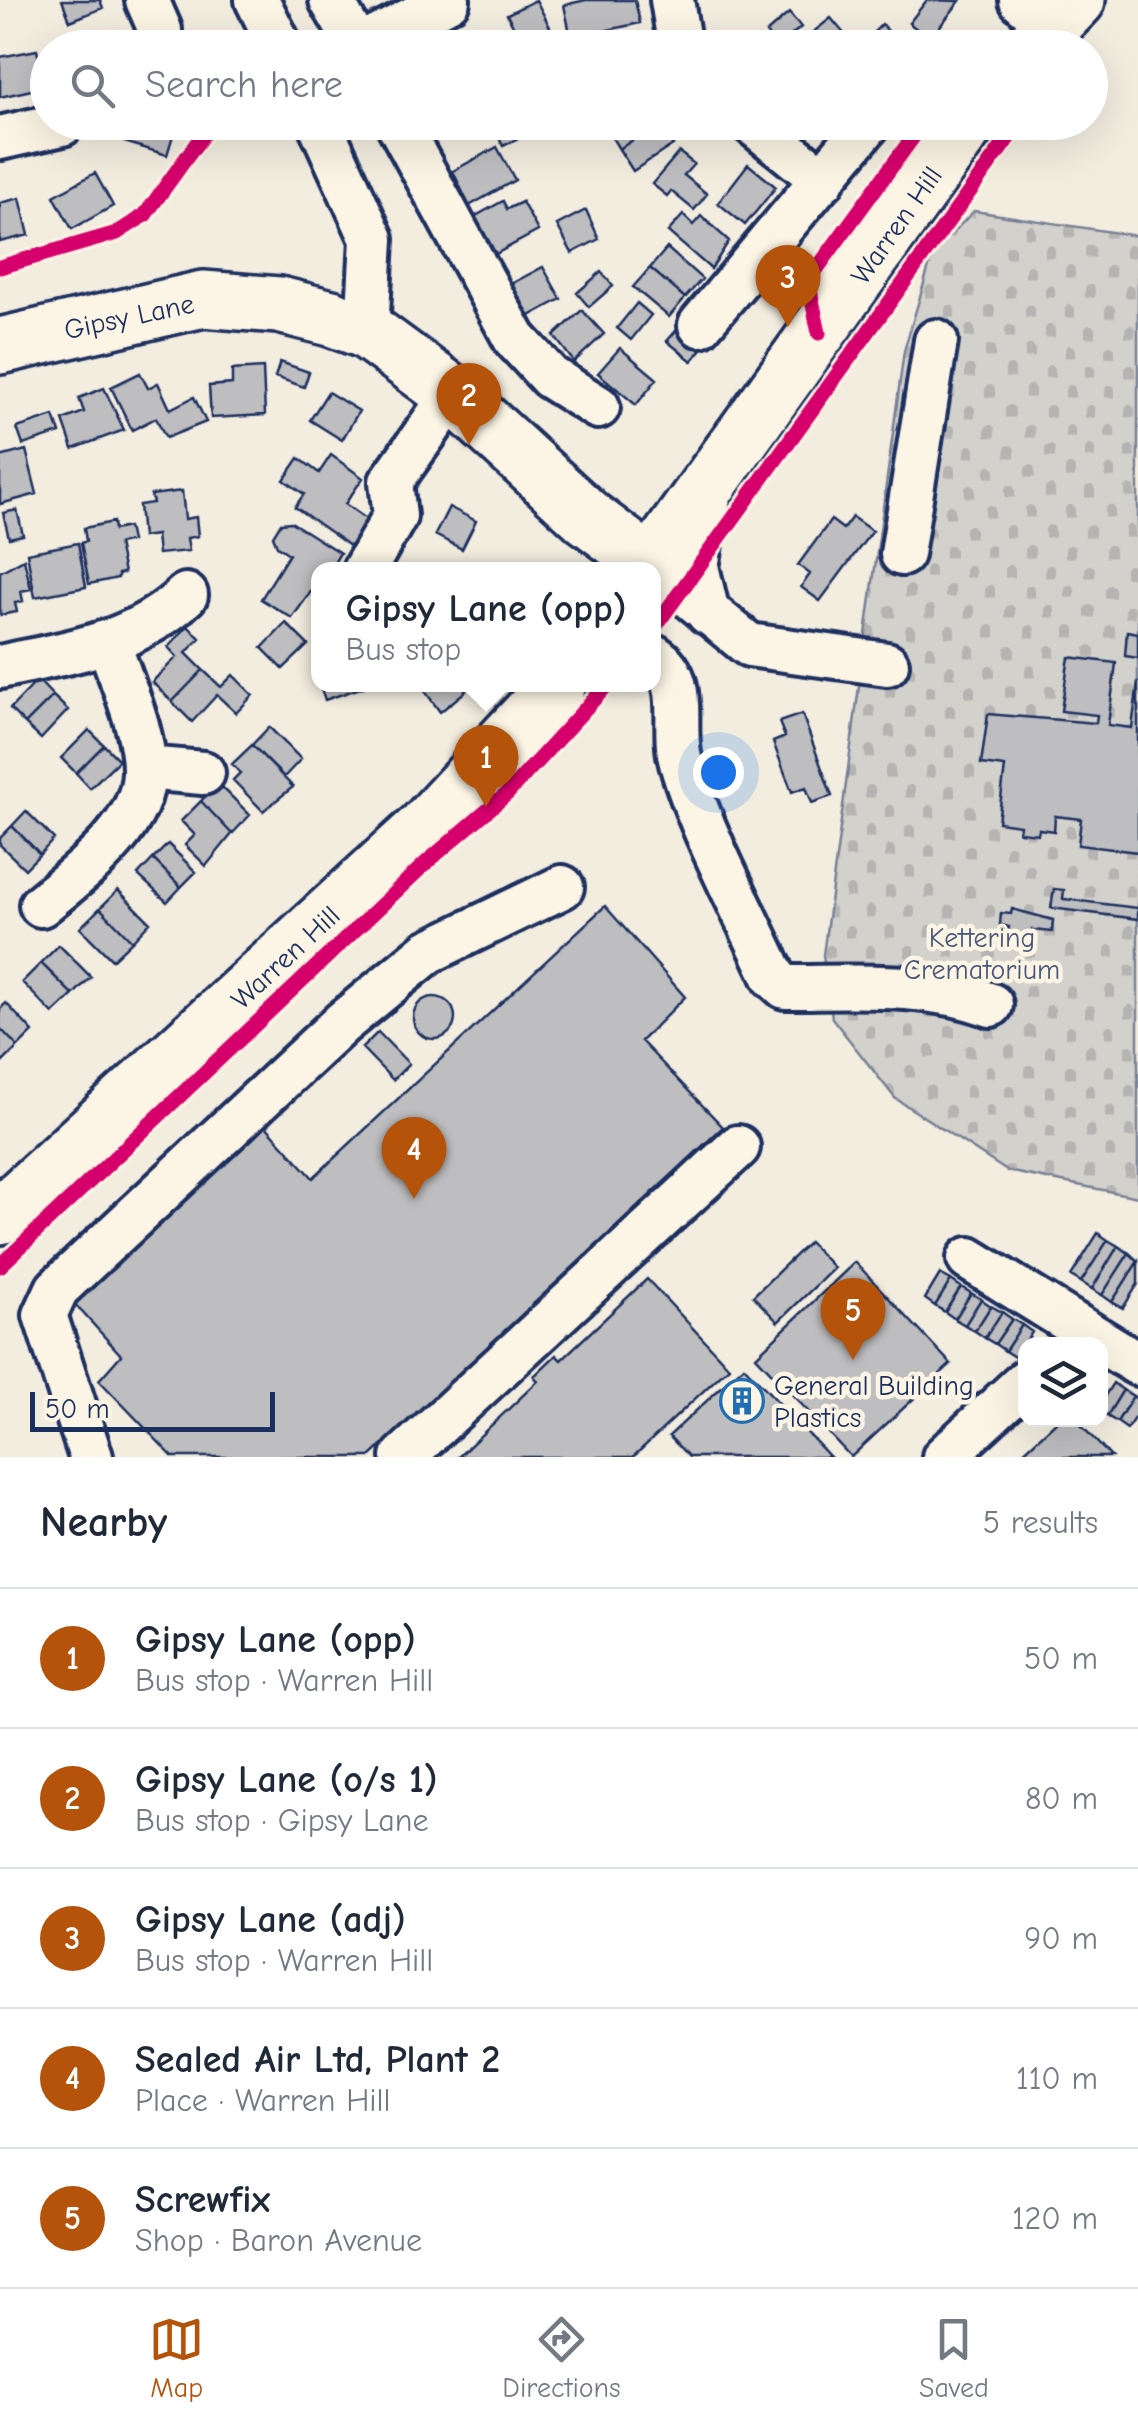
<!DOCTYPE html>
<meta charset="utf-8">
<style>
body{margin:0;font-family:"Comic Neue",sans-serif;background:#f2f2f3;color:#1f2937}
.controls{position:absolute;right:30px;bottom:30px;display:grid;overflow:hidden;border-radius:20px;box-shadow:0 10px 40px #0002}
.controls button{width:90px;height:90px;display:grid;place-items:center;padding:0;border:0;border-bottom:2px solid #e0e1e3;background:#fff;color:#1f2937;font:50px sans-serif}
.scale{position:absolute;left:30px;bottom:25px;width:245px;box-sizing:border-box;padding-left:10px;border:5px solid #1b2f5e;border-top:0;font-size:28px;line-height:35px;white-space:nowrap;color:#1b2f5e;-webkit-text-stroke:8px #fcf5e5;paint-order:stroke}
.you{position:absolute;left:718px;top:772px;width:35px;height:35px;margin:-25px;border:8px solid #fff;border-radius:50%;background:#1a73e8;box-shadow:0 0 0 15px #1a73e833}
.badge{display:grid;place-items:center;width:65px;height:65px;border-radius:50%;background:#b45309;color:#fff;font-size:32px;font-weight:700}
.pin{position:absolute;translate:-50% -82px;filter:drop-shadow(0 2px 5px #0008)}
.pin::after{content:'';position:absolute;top:52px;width:35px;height:30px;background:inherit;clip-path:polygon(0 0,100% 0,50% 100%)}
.popup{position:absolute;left:311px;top:562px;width:350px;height:130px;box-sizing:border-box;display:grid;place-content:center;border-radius:20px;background:#fff;filter:drop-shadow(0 2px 8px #0005);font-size:32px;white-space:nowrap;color:#747a83}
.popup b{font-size:38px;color:#1f2937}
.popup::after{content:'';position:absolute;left:50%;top:100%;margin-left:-20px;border:20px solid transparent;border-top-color:#fff}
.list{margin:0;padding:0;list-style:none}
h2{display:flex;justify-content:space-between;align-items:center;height:130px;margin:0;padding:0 40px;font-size:42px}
h2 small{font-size:32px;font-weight:400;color:#747a83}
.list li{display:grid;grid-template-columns:65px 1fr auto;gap:30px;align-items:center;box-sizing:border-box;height:140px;padding:0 40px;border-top:2px solid #e0e1e3}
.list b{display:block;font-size:38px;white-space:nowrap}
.list p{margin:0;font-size:32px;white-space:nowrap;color:#747a83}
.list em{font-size:32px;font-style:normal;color:#747a83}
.icon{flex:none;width:55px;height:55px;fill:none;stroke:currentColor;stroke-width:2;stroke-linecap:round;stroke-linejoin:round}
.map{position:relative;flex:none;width:1138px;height:1457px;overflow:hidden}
.search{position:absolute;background:#fff;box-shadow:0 10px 40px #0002;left:30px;right:30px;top:30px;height:110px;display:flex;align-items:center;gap:25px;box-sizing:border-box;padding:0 35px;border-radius:55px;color:#747a83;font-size:38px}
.sheet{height:830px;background:#fff}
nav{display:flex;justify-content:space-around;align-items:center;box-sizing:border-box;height:140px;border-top:2px solid #e0e1e3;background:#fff;font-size:28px;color:#747a83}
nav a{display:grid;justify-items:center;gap:5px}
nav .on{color:#b45309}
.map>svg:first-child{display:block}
</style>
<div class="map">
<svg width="1138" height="1457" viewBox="0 0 1138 1457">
<defs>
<pattern id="cemetery-stones" width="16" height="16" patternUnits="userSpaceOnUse" patternTransform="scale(2.5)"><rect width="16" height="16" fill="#d3d1cc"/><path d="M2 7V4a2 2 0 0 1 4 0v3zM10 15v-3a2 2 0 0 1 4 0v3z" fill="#b5b4b2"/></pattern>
</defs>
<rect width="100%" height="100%" fill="#f3ede0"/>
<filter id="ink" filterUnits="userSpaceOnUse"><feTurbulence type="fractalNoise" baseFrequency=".01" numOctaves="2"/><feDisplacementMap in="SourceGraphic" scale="20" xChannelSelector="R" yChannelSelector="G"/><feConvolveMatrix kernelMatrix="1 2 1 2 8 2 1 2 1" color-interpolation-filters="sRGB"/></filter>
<g filter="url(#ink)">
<path fill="url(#cemetery-stones)" stroke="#778095" stroke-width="2.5" d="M974,211L1138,236V1197L1007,1171L895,1098L832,1018L823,955L904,351L933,253Z"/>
<path fill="#bebec0" stroke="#1b2f5e" stroke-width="2.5" d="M62,0H100L103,8L70,21Z
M536,0L553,33L525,48L507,14Z
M586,0H635L640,23L571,38L564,5Z
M927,0L960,1L930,39L909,23Z
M789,13L801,27L777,48L766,33Z
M831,18L851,42L844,48H815L807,37Z
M882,24L894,38L903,31L918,48H858Z
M479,26L491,48H452L448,40Z
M37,50L45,87L0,97V57Z
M130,122H177L167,155L124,142Z
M509,122H527L532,132L503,146L495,130Z
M611,122H659V123L619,149L605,126Z
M659,123L673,145L633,171L619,149Z
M497,147L515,180L469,206L453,171Z
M679,152L694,164L684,175L707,194L694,210L671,191L667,196L652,184Z
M748,164L776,187L745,225L718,203Z
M95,173L113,206L72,229L54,196Z
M20,198L29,235L0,242V203Z
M503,201L507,209L522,202L538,231L492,256L474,217Z
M586,210L599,239L572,253L557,225Z
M683,215L693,225L701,216L729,241L711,269L668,232Z
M667,248L702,279L685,298L650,268Z
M543,267L561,299L524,319L509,285Z
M650,268L685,298L669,317L633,287Z
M601,272L613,286L589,307L577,293Z
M637,303L651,315L631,340L617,328Z
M582,310L604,334L574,362L554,336Z
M688,317L712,337L692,361L667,341Z
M620,348L657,379L636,405L598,373Z
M280,362L309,372L304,387L275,377Z
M263,368L265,415L211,418L209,386L232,384V370Z
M140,373L148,388L158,383L170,409L194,397L206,422L166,438L156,418L132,430L111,387Z
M104,388L124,430L73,449L63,420L84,412L79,398Z
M328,392L359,411L342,440L310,420Z
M54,416L60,433L23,445L17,428Z
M26,450L37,494L0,504V457Z
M331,455L363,478L345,504L372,523L354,549L295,507L304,494L284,480L299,458L319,473Z
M182,491L185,519L196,517L198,536L187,538L189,551L158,554L156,535L142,537L139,505L153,503L151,495Z
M449,507L476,521L462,549L435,535Z
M17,510L23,535L9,538L3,513Z
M852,517L872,531L820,601L801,587L810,574L798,565L831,520L843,529Z
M113,522L114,530L128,527L131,541L118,544L124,573L118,574V578L89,584L81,543L86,541L84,528Z
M291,522L340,553L330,570H318L317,583L292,618L261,599L289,554L277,546L273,536L281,523Z
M78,543L86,587L35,597L27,553Z
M24,559L31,589L21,591L23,601L15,603L17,612L0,615V572Z
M286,623L308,645L283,669L262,648Z
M188,626L200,638L186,653L203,670L172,702L152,682L177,657L168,647Z
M1127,631L1138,633V658L1125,656Z
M1069,657L1116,663L1108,725L1132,728L1138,682V852L1078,845L1081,819L1055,816L1054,831L1039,829L1038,834L1019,832L1020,825L998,822L1005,767L981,764L988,714L1096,723L1097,715L1061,711Z
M203,670L221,687L233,675L253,695L236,713L217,695L192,722L172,702Z
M38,680L53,696L25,724L10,709Z
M319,684H372L325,700Z
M420,684H461L466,691L440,712Z
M53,696L68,710L41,739L25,724Z
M802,714L832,796L812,803L806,787L792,792L773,742L785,737L779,722Z
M269,727L301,759L284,777L252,745Z
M89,730L104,745L76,773L61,758Z
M104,745L119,760L90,788L76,773Z
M252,745L293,787L263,811L233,780L240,773L232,764Z
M218,783L250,815L232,834L201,801Z
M201,801L232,834L206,866L185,845L195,835L181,821Z
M26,811L54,839L40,854L12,826Z
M12,826L40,854L25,869L0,845V838Z
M168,844L196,872L181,887L153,859Z
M153,859L181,887L167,902L138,875Z
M1054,889L1064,890L1063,899L1138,908V919L1051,908Z
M118,890L150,922L132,941L100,908Z
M605,906L685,997L641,1041L723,1127L370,1457H173L99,1380L121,1355L72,1301L264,1124L313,1178Z
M100,908L132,941L112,960L80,928Z
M1012,909L1053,920L1052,932L1032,930V937L1008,933L1009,927L1000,925L1001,913L1011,914Z
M59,945L91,977L73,995L41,963Z
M41,963L73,995L53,1014L22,982Z
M413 1018a21 21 0 1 1 42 0a21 21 0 1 1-42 0Z
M6,1003L33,1032L18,1047L0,1028V1009Z
M0,1028L18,1047L3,1062L0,1059Z
M378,1032L409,1064L393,1080L362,1048Z
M1098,1233L1108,1240L1081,1282L1071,1276Z
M1108,1240L1118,1246L1092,1289L1081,1282Z
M809,1242L834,1268L778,1322L753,1296Z
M1118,1246L1129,1253L1102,1295L1092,1289Z
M1129,1253L1138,1261L1112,1302L1102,1295Z
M1138,1261V1284L1123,1308L1112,1302Z
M855,1262L951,1364L851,1457L756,1356Z
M940,1274L951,1280L935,1306L925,1299Z
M647,1279L729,1367L633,1457H458L538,1381L534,1376L556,1355L561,1360Z
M951,1280L961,1287L945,1312L935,1306Z
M961,1287L971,1293L955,1319L945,1312Z
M971,1293L981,1299L965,1325L955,1319Z
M981,1299L991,1306L975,1331L965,1325Z
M991,1306L1002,1312L985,1338L975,1331Z
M1002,1312L1012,1319L995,1344L985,1338Z
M1012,1319L1022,1325L1005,1351L995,1344Z
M1022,1325L1032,1332L1016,1358L1005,1351Z
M744,1366L830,1457H689L669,1436Z
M1113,1383L1123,1390L1107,1416L1100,1412V1403Z
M1123,1390L1133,1396L1117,1422L1107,1416Z
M1133,1396L1138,1400V1412L1127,1429L1117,1422Z
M1058,1420H1076L1111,1457H1018Z"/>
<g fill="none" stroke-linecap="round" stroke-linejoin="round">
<g stroke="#1b2f5e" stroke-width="50">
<path id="minor" d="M147,0L160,30
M257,0L281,48
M331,0L359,48
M672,0L680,48
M1021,0L1050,25
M359,47L448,0
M319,122L372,239L367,331
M397,122L515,339L550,377L598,407
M751,122L823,180
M0,138L62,124
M700,325L870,122
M902,554L936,341
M651,565L749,645L887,664
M364,570L395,516L391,482L453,394
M708,613L697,567L711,486
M654,656C691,681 670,725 681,763C700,830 745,913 774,977L785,987C854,987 925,981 991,1005
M0,667C68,652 134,645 186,595
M145,768L203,773
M41,905C79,873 143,828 144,772C145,731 121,682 109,643
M969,1259L1138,1364
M91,1457L45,1315L57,1289L342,1023L428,952L562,887
M403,1457L738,1147
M944,1457L1026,1381"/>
</g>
<g stroke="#1b2f5e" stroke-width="62">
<path id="major" d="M1031,48L1077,0
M0,346L203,299L279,305L331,318L367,331L453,394L587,517L651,565
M647,570L969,122
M0,1216L425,827L558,684"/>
</g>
<use href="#minor" stroke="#fcf5e5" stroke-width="42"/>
<use href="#major" stroke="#fcf5e5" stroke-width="55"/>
<g stroke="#fcf5e5" stroke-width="21">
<path id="cycleway" d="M0,267L117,233L145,215L212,122
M819,333L808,281L924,122
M654,628L1020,122
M0,1266L427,862L508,793L608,684"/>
</g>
<use href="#cycleway" stroke="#d6006c" stroke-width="15"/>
</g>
</g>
<defs>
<g id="building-ring" transform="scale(2.25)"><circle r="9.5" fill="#fcf5e5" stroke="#1f6fb2" stroke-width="1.5"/><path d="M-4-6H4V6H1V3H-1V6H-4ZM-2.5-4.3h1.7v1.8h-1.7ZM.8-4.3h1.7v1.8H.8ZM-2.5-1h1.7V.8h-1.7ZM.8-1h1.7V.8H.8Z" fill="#1f6fb2"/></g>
</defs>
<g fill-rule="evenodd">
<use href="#building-ring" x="742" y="1401"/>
</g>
<g text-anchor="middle" stroke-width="9" stroke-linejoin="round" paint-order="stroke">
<g font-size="28" fill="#1b2f5e" stroke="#fcf5e5">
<text transform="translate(896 225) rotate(-55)" y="10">Warren Hill</text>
<text transform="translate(129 316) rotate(-12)" y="10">Gipsy Lane</text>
<text transform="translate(285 957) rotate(-43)" y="10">Warren Hill</text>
</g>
<g font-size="28" fill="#49587a" stroke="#fcf5e5">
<text x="982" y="947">Kettering<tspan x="982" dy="32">Crematorium</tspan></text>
</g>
<g font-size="28" fill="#1b2f5e" stroke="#fcf5e5" text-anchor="start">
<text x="774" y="1395">General Building<tspan x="774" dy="32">Plastics</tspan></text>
</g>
</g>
</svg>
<div class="controls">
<button><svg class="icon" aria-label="layers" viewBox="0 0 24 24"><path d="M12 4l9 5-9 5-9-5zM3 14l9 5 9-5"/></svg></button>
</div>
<div class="scale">50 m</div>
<div class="you"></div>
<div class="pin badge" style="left:486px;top:807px">1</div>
<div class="popup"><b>Gipsy Lane (opp)</b>Bus stop</div>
<div class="pin badge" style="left:469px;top:445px">2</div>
<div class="pin badge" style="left:788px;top:327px">3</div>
<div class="pin badge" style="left:414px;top:1199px">4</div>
<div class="pin badge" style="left:853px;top:1360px">5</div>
<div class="search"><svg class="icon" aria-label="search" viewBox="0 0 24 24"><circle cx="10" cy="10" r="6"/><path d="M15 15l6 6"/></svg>Search here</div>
</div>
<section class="sheet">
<h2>Nearby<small>5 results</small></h2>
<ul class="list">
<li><span class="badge">1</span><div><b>Gipsy Lane (opp)</b><p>Bus stop · Warren Hill</p></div><em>50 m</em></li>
<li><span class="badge">2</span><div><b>Gipsy Lane (o/s 1)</b><p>Bus stop · Gipsy Lane</p></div><em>80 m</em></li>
<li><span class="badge">3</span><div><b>Gipsy Lane (adj)</b><p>Bus stop · Warren Hill</p></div><em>90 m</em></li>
<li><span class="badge">4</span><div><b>Sealed Air Ltd, Plant 2</b><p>Place · Warren Hill</p></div><em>110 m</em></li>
<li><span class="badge">5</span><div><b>Screwfix</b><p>Shop · Baron Avenue</p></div><em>120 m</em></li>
</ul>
</section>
<nav>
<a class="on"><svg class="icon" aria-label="map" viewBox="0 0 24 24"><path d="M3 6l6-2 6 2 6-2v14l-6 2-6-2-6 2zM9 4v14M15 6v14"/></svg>Map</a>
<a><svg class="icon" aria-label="directions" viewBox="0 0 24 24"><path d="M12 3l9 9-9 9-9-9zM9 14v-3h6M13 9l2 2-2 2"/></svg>Directions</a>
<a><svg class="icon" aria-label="saved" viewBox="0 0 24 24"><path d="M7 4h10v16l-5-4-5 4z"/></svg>Saved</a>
</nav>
